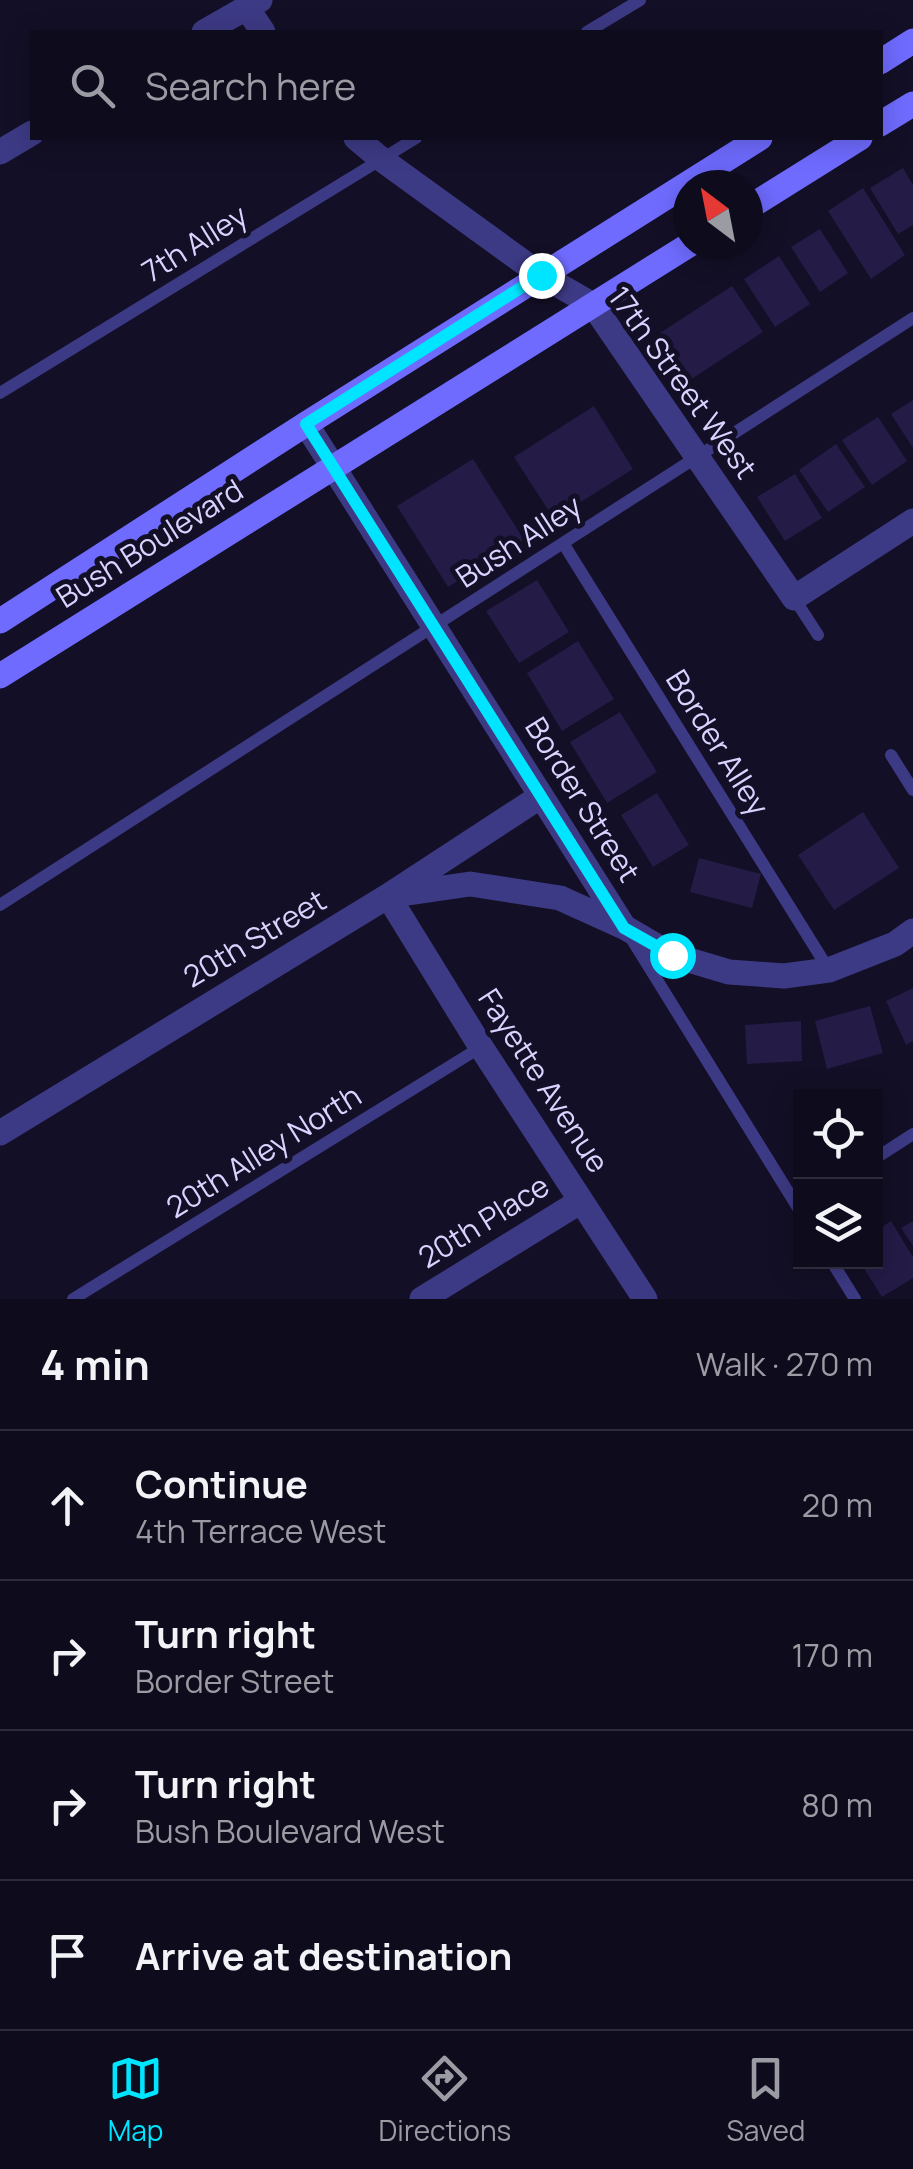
<!DOCTYPE html>
<meta charset="utf-8">
<style>
body{margin:0;font-family:Manrope,sans-serif;background:#171425;color:#f1f3f6}
.controls{position:absolute;right:30px;bottom:30px;display:grid;overflow:hidden;border-radius:0px;box-shadow:0 5px 25px #0003}
.controls button{width:90px;height:90px;display:grid;place-items:center;padding:0;border:0;border-bottom:2px solid #2e2b3b;background:#0e0b1c;color:#f1f3f6;font:50px sans-serif}
.compass{position:absolute;left:673px;top:170px;width:90px;height:90px;border-radius:50%;background:#0e0b1c;box-shadow:0 5px 25px #0003;rotate:328deg}
.stop{position:absolute;width:30px;height:30px;margin:-22px;border:8px solid #00e5ff;border-radius:50%;background:#fff}
.stop.end{background:#00e5ff;border-color:#fff;box-shadow:0 2px 10px #0008}
.list{margin:0;padding:0;list-style:none}
h2{display:flex;justify-content:space-between;align-items:center;height:130px;margin:0;padding:0 40px;font-size:42px}
h2 small{font-size:32px;font-weight:400;color:#9b9ba3}
.list li{display:grid;grid-template-columns:65px 1fr auto;gap:30px;align-items:center;box-sizing:border-box;height:150px;padding:0 40px;border-top:2px solid #2e2b3b}
.list b{display:block;font-size:38px;white-space:nowrap}
.list p{margin:0;font-size:32px;white-space:nowrap;color:#9b9ba3}
.list em{font-size:32px;font-style:normal;color:#9b9ba3}
.icon{flex:none;width:55px;height:55px;fill:none;stroke:currentColor;stroke-width:2;stroke-linecap:round;stroke-linejoin:round}
.map{position:relative;flex:none;width:913px;height:1299px;overflow:hidden}
.search{position:absolute;background:#0e0b1c;box-shadow:0 5px 25px #0003;left:30px;right:30px;top:30px;height:110px;display:flex;align-items:center;gap:25px;box-sizing:border-box;padding:0 35px;border-radius:0px;color:#9b9ba3;font-size:38px}
.sheet{height:730px;background:#0e0b1c}
nav{display:flex;justify-content:space-around;align-items:center;box-sizing:border-box;height:140px;border-top:2px solid #2e2b3b;background:#0e0b1c;font-size:28px;color:#9b9ba3}
nav a{display:grid;justify-items:center;gap:5px}
nav .on{color:#00e5ff}
.map>svg:first-child{display:block}
</style>
<div class="map">
<svg width="913" height="1299" viewBox="0 0 913 1299">
<rect width="100%" height="100%" fill="#130f26"/>
<path fill="#241b47" d="M903,168L913,185V225L898,234L870,188Z
M863,188L905,255L871,279L828,211Z
M820,229L848,273L820,292L791,247Z
M779,256L810,304L775,327L744,279Z
M732,286L763,332L690,380L660,333Z
M913,400V448L891,414Z
M594,406L633,469L554,519L514,457Z
M878,417L907,461L872,485L842,440Z
M836,444L865,487L828,512L799,470Z
M473,459L524,540L448,587L397,506Z
M795,474L822,518L785,541L757,497Z
M537,580L569,632L519,663L486,611Z
M578,641L614,699L562,731L527,673Z
M620,712L657,772L607,803L570,742Z
M657,793L689,845L653,867L621,815Z
M863,812L899,868L834,910L798,855Z
M699,858L761,874L752,908L690,892Z
M913,988V1041L906,1045L886,1001Z
M870,1006L883,1053L827,1069L815,1021Z
M801,1021L802,1061L747,1064L745,1025Z
M891,1221L913,1257V1278L882,1297L860,1262H876V1231Z
M913,1221V1246L901,1228Z"/>
<g fill="none" stroke-linecap="round" stroke-linejoin="round">
<path stroke="#3d3a85" stroke-width="12" d="M587,32L640,0
M0,393L416,138
M563,543L829,970
M794,598L818,635
M891,755L913,790
M0,905L913,318
M631,938L800,1211
M876,1158L913,1134
M832,1262L855,1299
M73,1299L481,1047"/>
<path stroke="#3d3a85" stroke-width="25" d="M247,8L263,32
M204,32L260,0
M356,138L381,159L541,275L593,305L794,598L913,521
M0,152L32,133
M306,424L624,927
M0,1133L388,896L541,796
M422,1299L581,1201
M645,1299L481,1047L388,896L470,884L560,898L624,927L672,955L729,972L784,976L829,970L895,944L913,931"/>
<path stroke="#6f6bff" stroke-width="25" d="M880,62L913,41
M880,124L913,104
M748,208L860,138
M0,621L306,424L760,138
M0,676L689,245"/>
</g>
<g fill="none" stroke-linecap="round" stroke-linejoin="round">
<path stroke="#00e5ff" stroke-width="12" d="M541,275L306,424L624,928L672,955"/>
</g>
<g text-anchor="middle" stroke-width="10" stroke-linejoin="round" paint-order="stroke">
<g font-size="30" fill="#d9d4ff" stroke="#130f26">
<text transform="translate(195 244) rotate(-32)" y="10">7th Alley</text>
<text transform="translate(682 383) rotate(54)" y="10">17th Street West</text>
<text transform="translate(519 542) rotate(-33)" y="10">Bush Alley</text>
<text transform="translate(150 544) rotate(-32)" y="10">Bush Boulevard</text>
<text transform="translate(717 743) rotate(58)" y="10">Border Alley</text>
<text transform="translate(582 800) rotate(58)" y="10">Border Street</text>
<text transform="translate(255 939) rotate(-31)" y="10">20th Street</text>
<text transform="translate(543 1081) rotate(57)" y="10">Fayette Avenue</text>
<text transform="translate(264 1152) rotate(-32)" y="10">20th Alley North</text>
<text transform="translate(484 1222) rotate(-32)" y="10">20th Place</text>
</g>
</g>
</svg>
<div class="controls">
<button><svg class="icon" aria-label="locate" viewBox="0 0 24 24"><circle cx="12" cy="12" r="6"/><path d="M12 2v4M12 18v4M2 12h4M18 12h4"/></svg></button>
<button><svg class="icon" aria-label="layers" viewBox="0 0 24 24"><path d="M12 4l9 5-9 5-9-5zM3 14l9 5 9-5"/></svg></button>
</div>
<svg class="compass" viewBox="-18 -18 36 36"><path d="M0-13l5 13h-10z" fill="#e53935"/><path d="M0 13l5-13h-10z" fill="#9b9ba3"/></svg>
<div class="stop" style="left:672px;top:955px"></div>
<div class="stop end" style="left:541px;top:275px"></div>
<div class="search"><svg class="icon" aria-label="search" viewBox="0 0 24 24"><circle cx="10" cy="10" r="6"/><path d="M15 15l6 6"/></svg>Search here</div>
</div>
<section class="sheet">
<h2>4 min<small>Walk · 270 m</small></h2>
<ul class="list">
<li><svg class="icon" aria-label="ahead" viewBox="0 0 24 24"><path d="M12 20V5M6 11l6-6 6 6"/></svg><div><b>Continue</b><p>4th Terrace West</p></div><em>20 m</em></li>
<li><svg class="icon" aria-label="right" viewBox="0 0 24 24"><path d="M7 20v-9h11M14 6l5 5-5 5"/></svg><div><b>Turn right</b><p>Border Street</p></div><em>170 m</em></li>
<li><svg class="icon" aria-label="right" viewBox="0 0 24 24"><path d="M7 20v-9h11M14 6l5 5-5 5"/></svg><div><b>Turn right</b><p>Bush Boulevard West</p></div><em>80 m</em></li>
<li><svg class="icon" aria-label="arrive" viewBox="0 0 24 24"><path d="M6 21V4h12l-3 4 3 4H6"/></svg><div><b>Arrive at destination</b></div></li>
</ul>
</section>
<nav>
<a class="on"><svg class="icon" aria-label="map" viewBox="0 0 24 24"><path d="M3 6l6-2 6 2 6-2v14l-6 2-6-2-6 2zM9 4v14M15 6v14"/></svg>Map</a>
<a><svg class="icon" aria-label="directions" viewBox="0 0 24 24"><path d="M12 3l9 9-9 9-9-9zM9 14v-3h6M13 9l2 2-2 2"/></svg>Directions</a>
<a><svg class="icon" aria-label="saved" viewBox="0 0 24 24"><path d="M7 4h10v16l-5-4-5 4z"/></svg>Saved</a>
</nav>
